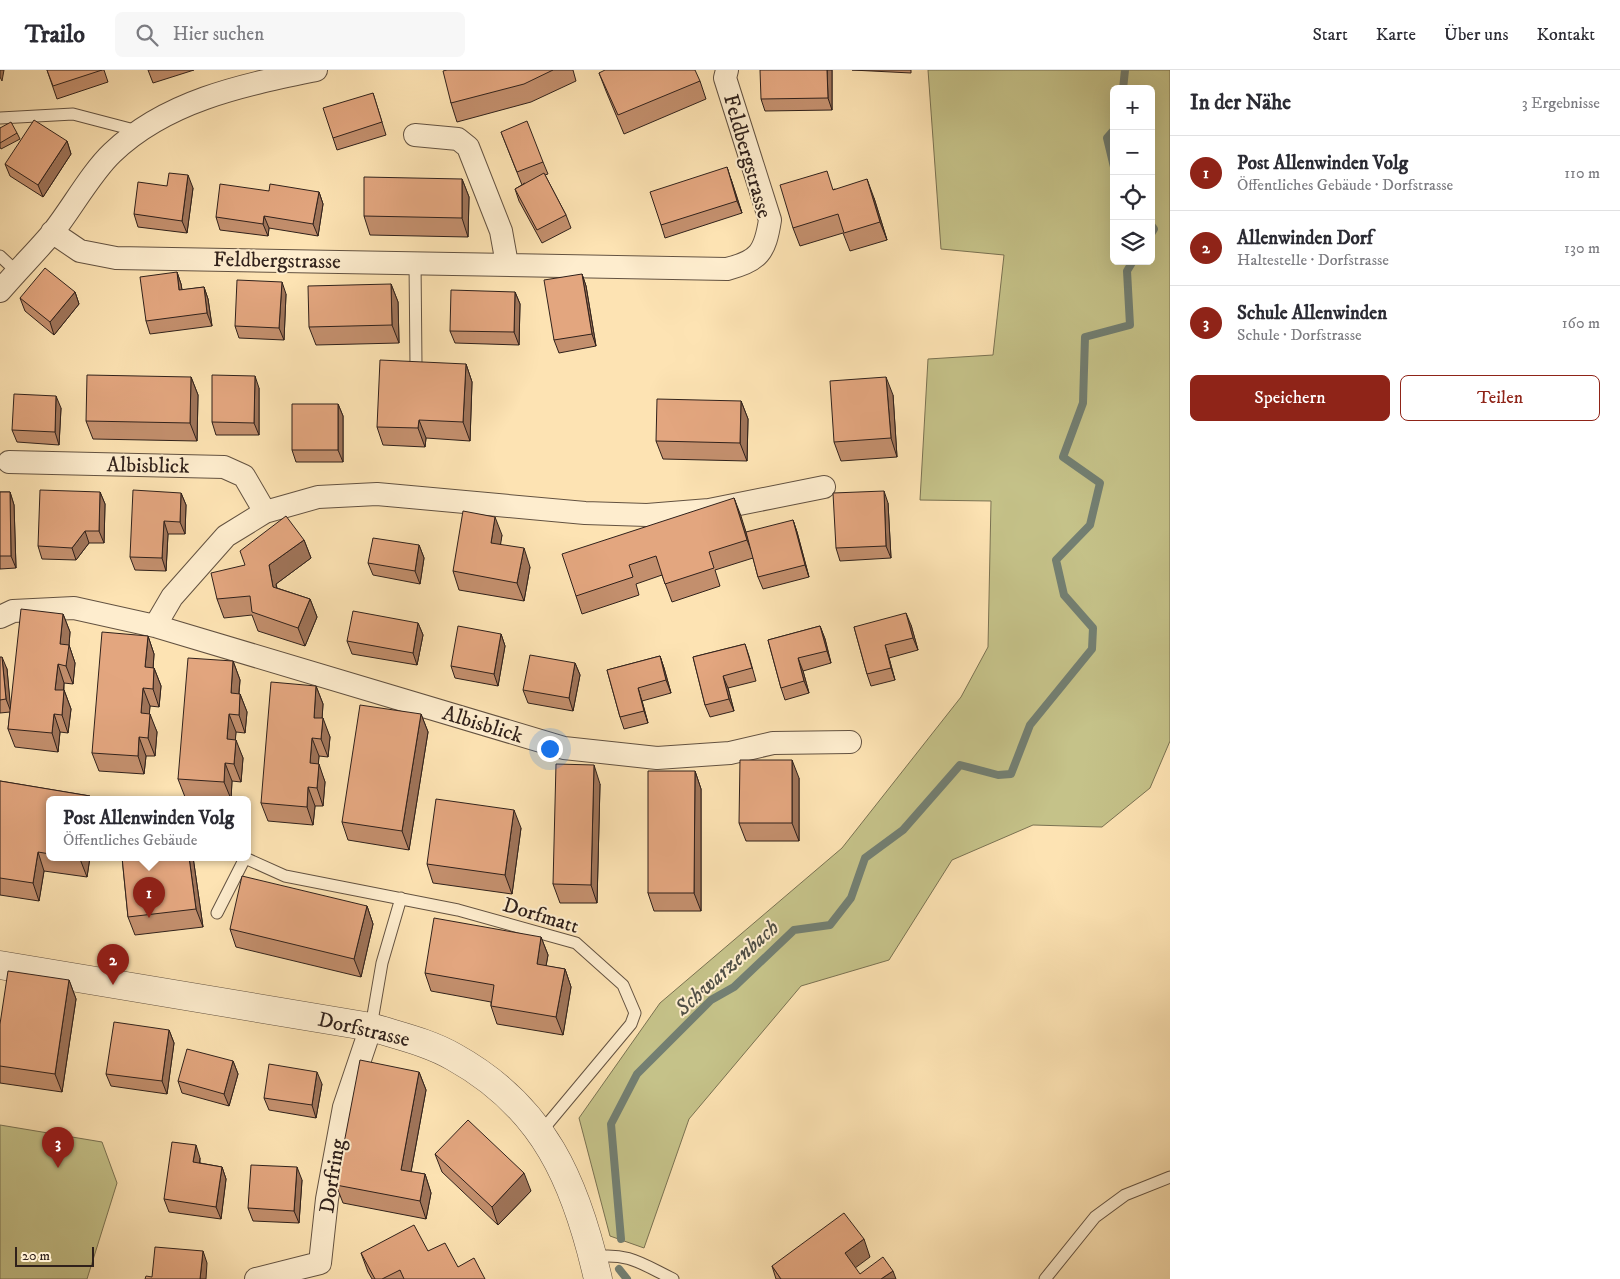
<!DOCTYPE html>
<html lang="de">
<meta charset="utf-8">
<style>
body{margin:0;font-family:"IM FELL DW Pica",serif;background:#f7f7f7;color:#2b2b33}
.controls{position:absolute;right:15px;top:15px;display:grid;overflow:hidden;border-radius:8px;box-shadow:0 5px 20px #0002}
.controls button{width:45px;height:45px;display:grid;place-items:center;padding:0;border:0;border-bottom:1px solid #e1e1e2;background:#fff;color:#2b2b33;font:25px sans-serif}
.scale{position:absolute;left:15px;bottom:12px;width:79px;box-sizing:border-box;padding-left:5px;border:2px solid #30211b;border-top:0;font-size:14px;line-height:18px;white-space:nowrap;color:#30211b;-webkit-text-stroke:4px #feedce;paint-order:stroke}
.you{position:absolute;left:549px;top:678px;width:18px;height:18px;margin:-12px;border:4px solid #fff;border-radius:50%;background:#1a73e8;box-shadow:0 0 0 8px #1a73e833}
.badge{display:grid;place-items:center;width:32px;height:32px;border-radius:50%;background:#8f2418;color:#fff;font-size:16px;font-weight:700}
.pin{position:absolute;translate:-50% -41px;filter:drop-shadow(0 1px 2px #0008)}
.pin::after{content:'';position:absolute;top:26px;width:18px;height:15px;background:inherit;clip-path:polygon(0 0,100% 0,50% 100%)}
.popup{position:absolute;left:46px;top:726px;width:205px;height:65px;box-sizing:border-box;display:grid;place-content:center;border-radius:8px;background:#fff;filter:drop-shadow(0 1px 4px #0005);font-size:16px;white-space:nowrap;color:#7c7c81}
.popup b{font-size:19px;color:#2b2b33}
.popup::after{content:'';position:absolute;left:50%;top:100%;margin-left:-10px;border:10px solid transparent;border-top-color:#fff}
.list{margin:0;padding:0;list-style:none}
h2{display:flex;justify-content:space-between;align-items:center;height:65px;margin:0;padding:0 20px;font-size:21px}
h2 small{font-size:16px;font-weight:400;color:#7c7c81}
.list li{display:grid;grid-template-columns:32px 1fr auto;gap:15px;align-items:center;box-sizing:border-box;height:75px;padding:0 20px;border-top:1px solid #e1e1e2}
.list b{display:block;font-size:19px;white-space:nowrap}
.list p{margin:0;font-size:16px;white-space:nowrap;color:#7c7c81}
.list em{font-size:16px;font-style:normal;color:#7c7c81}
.actions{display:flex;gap:10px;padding:15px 20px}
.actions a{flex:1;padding:11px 0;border:1px solid #8f2418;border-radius:8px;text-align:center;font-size:18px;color:#8f2418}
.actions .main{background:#8f2418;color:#fff}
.icon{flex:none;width:28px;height:28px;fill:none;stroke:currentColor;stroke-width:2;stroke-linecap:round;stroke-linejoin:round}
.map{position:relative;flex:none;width:1170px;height:1209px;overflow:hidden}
header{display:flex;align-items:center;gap:30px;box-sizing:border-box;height:70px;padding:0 25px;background:#fff;border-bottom:1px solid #e1e1e2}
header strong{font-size:24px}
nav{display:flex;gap:28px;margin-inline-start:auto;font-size:18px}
.search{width:350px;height:45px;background:#f7f7f7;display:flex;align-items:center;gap:12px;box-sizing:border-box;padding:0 18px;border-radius:8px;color:#7c7c81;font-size:19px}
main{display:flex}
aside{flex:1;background:#fff}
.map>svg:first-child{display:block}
</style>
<header>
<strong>Trailo</strong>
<div class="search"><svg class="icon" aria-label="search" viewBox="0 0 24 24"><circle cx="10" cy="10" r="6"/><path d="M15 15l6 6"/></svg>Hier suchen</div>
<nav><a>Start</a><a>Karte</a><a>Über uns</a><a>Kontakt</a></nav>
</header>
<main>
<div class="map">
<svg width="1170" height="1209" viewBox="0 0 1170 1209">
<rect width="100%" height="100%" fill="#fde3b3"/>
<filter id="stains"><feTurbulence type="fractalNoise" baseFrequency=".004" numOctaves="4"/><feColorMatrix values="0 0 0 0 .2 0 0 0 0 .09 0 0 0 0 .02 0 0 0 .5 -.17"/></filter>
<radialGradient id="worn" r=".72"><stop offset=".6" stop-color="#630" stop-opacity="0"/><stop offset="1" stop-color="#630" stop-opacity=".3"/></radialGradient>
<path fill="#c5c289" stroke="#7a7252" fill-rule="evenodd" d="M928,0H1170V671L1150,718L1102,757L1033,755L952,790L889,890L801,916L689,1049L644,1178L610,1166L579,1048L660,933L842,778L961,627L988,577L991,431L920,430L928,289L993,285L1004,185L941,179ZM1114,19H1151V191H1114Z
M0,1055L102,1072L117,1113L87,1209H0Z"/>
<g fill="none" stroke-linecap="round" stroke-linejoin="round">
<path stroke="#737f72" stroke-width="8" d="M1123,19L1125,0
M1114,60L1107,68L1114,97
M1151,155L1154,159L1151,164
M621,1169L611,1054L637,1004L711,930L734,917L794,860L830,855L851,828L865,788L903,760L960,695L998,705L1011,704L1030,655L1092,579L1093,558L1064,525L1056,490L1090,455L1100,413L1063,387L1083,333L1085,267L1130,255L1127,201L1133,191
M619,1199L627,1209"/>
<g stroke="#635241" stroke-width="13">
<path id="service" d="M0,48L73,44L138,61
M0,186L17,202
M415,192L416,295
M217,843L245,788L285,806L458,840L576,873L623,915L635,943L631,954L540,1063
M371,957L382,893L401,828
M593,1187C628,1182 642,1194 673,1209
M1045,1209L1095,1147L1125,1125L1170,1107"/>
</g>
<g stroke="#635241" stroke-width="24">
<path id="minor" d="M415,65L458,69L468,77L501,161L507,194
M52,162L80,181L116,188L727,199C759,191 765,182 770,150L725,8L727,0
M0,221C17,201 36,182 53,162C72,138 91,103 112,83C167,30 244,15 316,0
M9,392L224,397L244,406L265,442
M0,547L13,541L74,538L155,556L564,678L657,688L730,683L773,673L850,672
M155,556L172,527L226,466L265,442L318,427L377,424L585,443L647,445L709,440L824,417
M256,1209L320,1193L327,1129L344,1037L371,957"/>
</g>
<g stroke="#635241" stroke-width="29">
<path id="tertiary" d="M0,895L371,957C399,966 428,972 454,987C544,1037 576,1112 598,1209"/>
</g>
<use href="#service" stroke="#feedce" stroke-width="11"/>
<use href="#minor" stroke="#feedce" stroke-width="22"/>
<use href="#tertiary" stroke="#feedce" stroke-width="28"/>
</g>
<path fill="#c38f6d" stroke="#30211b" d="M47,0H104L108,12L57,29Z
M148,0H194L153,13Z
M447,0H573L576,11L531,32L457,52L451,33Z
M832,0V40L765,41L761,29Z
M852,0H911V3Z
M599,3L700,11L706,29L624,64L606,21Z
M373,23L386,65L337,80L333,68Z
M0,58L17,63L20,69L1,79L0,77Z
M501,62L543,92L548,104L545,105L566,145L571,158L542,173L519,131L515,119L525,113L522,115Z
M67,71L71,84L43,127L10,106L5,94Z
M462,109L469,127L468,167L370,165L364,146Z
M731,109L742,143L665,168L661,155Z
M167,116L193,118L187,163L138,157L134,144Z
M834,119L874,128L887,170L850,181L843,163L800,176L793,158Z
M269,121L319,122L323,134L318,166L269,158L268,166L220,160L216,147Z
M177,202L181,214L182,220L204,217L208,229L212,256L150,264L146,251Z
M582,204L586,216L596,276L559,283L554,270Z
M391,214L398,232L399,273L316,275L309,257Z
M75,222L79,234L54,265L25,241L20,228Z
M515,222L520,234L519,275L455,273L450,261Z
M286,224L284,270L239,268L235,256Z
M466,294L472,312L470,371L426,368L425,377L383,375L377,357Z
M191,307L198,325L197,371L93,369L86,351Z
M259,318V365H216L212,352Z
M893,325L897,387L841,391L834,372Z
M741,331L748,349L747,391L663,389L656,371Z
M338,334L343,346V392H296L292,380Z
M61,338L59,375L17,372L12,360Z
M0,422H10L14,435L16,498L0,499Z
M100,422L105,434L104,473H89L76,490L42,489L38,476Z
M181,423L186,435L185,464H168L166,501L135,500L130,487Z
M734,428L749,471L793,450L797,462L809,507L763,519L758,507L753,488L715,500L720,516L672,532L662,505L636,514L639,525L582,544L576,526Z
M888,433L891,488L840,491L836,478Z
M502,465L500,474L530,497L524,531L459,520L453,501Z
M304,470L311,488L276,514L277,518L310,529L317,547L305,576L258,561L252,545L224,548L217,529L245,495Z
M419,475L424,488L420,514L373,505L368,493Z
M63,544L70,562L69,575L75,593L73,614L64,613V620L71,639L68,663L60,662L58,682L15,677L8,659L10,642L0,643V587L7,599L10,636Z
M418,553L423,565L417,595L352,584L347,571Z
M911,555L918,580L889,588L895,610L871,616L867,604L854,557Z
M820,556L825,569L831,593L803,601L809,623L785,630L781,618L768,570Z
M501,564L505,576L498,616L455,608L451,596Z
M148,566L154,584L153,598H154L161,616L159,637L150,636L149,644L157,662L155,686H146L144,704L99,701L92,683Z
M745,574L749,586L756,611L728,618L734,641L710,647L705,635L693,587Z
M660,586L664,598L671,623L642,631L648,653L624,659L620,647L607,600Z
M233,591L240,610L239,624H240L247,642L245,663L236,662L235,670L243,688L241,712L232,711L231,729H213L185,727L178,709Z
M575,593L580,605L573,641L528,633L523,620Z
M316,616L323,634L322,648L330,667L328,687L319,686L318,694L325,712L323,736H315L313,755L268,751L261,733Z
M421,644L428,662L409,780L348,770L342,752Z
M695,701L701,719V841H654L648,823Z
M799,708V771H746L739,753Z
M0,711L90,726L92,729H50V787H90L87,807L44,801L39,831L0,825Z
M600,714L597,833H560L553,814Z
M521,758L512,824L433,813L427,794Z
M122,787H193L203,857L135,865L128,847Z
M367,836L373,854L361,907L236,877L230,859Z
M541,867L548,885L546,896L565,899L571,917L563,965L497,954L491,936V932L431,921L425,903Z
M69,910L76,929L62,1022L0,1013V954Z
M169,960L174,973L167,1024L111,1016L106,1004Z
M233,991L238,1004L229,1036L182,1023L178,1011Z
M419,1002L426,1020L411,1102L425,1104L431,1123L426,1149L343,1133L336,1115Z
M322,1014L316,1048L269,1040L264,1028Z
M435,1084L531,1121L498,1155L442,1102Z
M200,1088V1093L222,1097L226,1109L221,1149L169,1142L164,1129Z
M302,1110L299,1153L253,1151L248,1138Z
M428,1181L458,1197L485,1209H372L368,1202L361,1183Z
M772,1196L781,1209H776Z"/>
<path fill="#9f7459" stroke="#30211b" d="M0,0H4L2,11L0,7Z
M827,0H832V40L828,28Z
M67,71L71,84L43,127L38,115Z
M727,97L731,109L742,143L737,131Z
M188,105L193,118L187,163L182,151Z
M462,109L469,127L468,167L462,148Z
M867,109L874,128L887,170L880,152Z
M319,122L323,134L318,166L313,154Z
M264,146L269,158L268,166L263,154Z
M177,202L181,214L184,232L179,220Z
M582,204L586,216L596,276L592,264Z
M282,212L286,224L284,270L279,258Z
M391,214L398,232L399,273L392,255Z
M204,217L208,229L212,256L207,243Z
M75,222L79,234L54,265L50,252Z
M515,222L520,234L519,275L514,262Z
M466,294L472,312L470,371L463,352Z
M255,306L259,318V365L254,353Z
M191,307L198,325L197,371L190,353Z
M886,307L893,325L897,387L891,368Z
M56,326L61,338L59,375L55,362Z
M741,331L748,349L747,391L740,373Z
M338,334L343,346V392L338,380Z
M419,350L426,368L425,377L418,358Z
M884,421L888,433L891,488L886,476Z
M10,422L14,435L16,498L11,486Z
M100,422L105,434L104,473L99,461Z
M181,423L186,435L185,464L180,452Z
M734,428L741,446L754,488L747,470Z
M495,447L502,465L498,491L491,473Z
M793,450L797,462L809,507L805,495Z
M164,451L168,464L166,501L162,488Z
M85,461L89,473L76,490L72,478Z
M304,470L311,488L276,514L279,535L273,517L269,495Z
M419,475L424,488L420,514L415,501Z
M524,478L530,497L524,531L517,513Z
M310,529L317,547L305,576L298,558Z
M906,543L911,555L918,580L913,568Z
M63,544L70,562L69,575L75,593L73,614L66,596L60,574Z
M418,553L423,565L417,595L413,583Z
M820,556L825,569L831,593L827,581Z
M501,564L505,576L498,616L494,604Z
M148,566L154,584L152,615L145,597Z
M885,575L889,588L895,610L891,598Z
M660,586L664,598L671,623L666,610Z
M2,587L7,599L11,642L6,629Z
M798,588L803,601L809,623L804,611Z
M233,591L240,610L237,642L231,623Z
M575,593L580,605L573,641L569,628Z
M58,594L64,613L62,638L55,620Z
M154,598L161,616L159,637L153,619Z
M723,606L728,618L734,641L729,629Z
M316,616L323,634L321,666L314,648Z
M143,618L150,636L148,661L141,643Z
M638,618L642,631L648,653L644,641Z
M64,620L71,639L68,663L62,645Z
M240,624L247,642L245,663L239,645Z
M54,644L60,662L58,682L52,663Z
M150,644L157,662L155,686L148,668Z
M229,644L236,662L234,687L227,669Z
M421,644L428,662L409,780L402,761Z
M323,648L330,667L328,687L321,669Z
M139,667L146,686L144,704L138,686Z
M312,668L319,686L317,712L310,693Z
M236,670L243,688L241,712L234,694Z
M792,690L799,708V771L792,753Z
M225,693L232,711L231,729L224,712Z
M319,694L325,712L323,736L317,718Z
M594,695L600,714L597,833L591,815Z
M695,701L701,719V841L694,823Z
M308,717L315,736L313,755L307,737Z
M514,740L521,758L512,824L505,805Z
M38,782L44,801L39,831L33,813Z
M81,787H90L87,807L80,789Z
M189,787H193L203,857L196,839Z
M367,836L373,854L361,907L354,889Z
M541,867L548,885L543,912L537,894Z
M565,899L571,917L563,965L556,947Z
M69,910L76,929L62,1022L55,1004Z
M169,960L174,973L167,1024L162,1011Z
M233,991L238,1004L229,1036L224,1024Z
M317,1002L322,1014L316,1048L312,1035Z
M419,1002L426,1020L408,1118L401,1100Z
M196,1075L200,1088L198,1105L193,1092Z
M222,1097L226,1109L221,1149L216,1137Z
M297,1097L302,1110L299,1153L294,1141Z
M524,1103L531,1121L498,1155L492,1137Z
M425,1104L431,1123L426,1149L420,1131Z
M864,1169L870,1187L851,1201L845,1183Z
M203,1181L207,1193L206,1209H200Z
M893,1201L896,1209H881Z"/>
<path fill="#e3a67f" stroke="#30211b" d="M47,0H102L53,16Z
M447,0H553L524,14L451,33L443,1Z
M605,0H695L700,11L618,45L599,3Z
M760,0H827L828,28L761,29Z
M373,23L382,52L333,68L323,38Z
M34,50L67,71L38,115L5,94Z
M527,51L543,92L517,102L501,62Z
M11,52L17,63L0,73V58Z
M727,97L737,131L661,155L650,122Z
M827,101L833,120L867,109L880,152L844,163L838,144L793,158L780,115Z
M169,103L188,105L182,151L134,144L138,112L167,116Z
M544,103L566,145L537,160L515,119Z
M364,107L462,109V148L364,146Z
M220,114L269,121L270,114L319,122L313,154L264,146L263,154L216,147Z
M45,198L75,222L50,252L20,228Z
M177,202L179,220L204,217L207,243L146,251L140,207Z
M582,204L592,264L554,270L544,210Z
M237,210L282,212L279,258L235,256Z
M391,214L392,255L309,257L308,216Z
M451,220L515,222L514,262L450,261Z
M380,290L466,294L463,352L419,350L418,358L377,357Z
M87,305L191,307L190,353L86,351Z
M212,305L255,306L254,353L212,352Z
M886,307L891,368L834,372L830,311Z
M14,324L56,326L55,362L12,360Z
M657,329L741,331L740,373L656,371Z
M292,334H338V380H292Z
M40,420L100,422L99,461H85L72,478L38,476Z
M133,420L181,423L180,452L164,451L162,488L130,487Z
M884,421L886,476L836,478L833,423Z
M0,422H10L11,486H0Z
M734,428L747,470L709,482L714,498L665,514L656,486L629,495L633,507L576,526L562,484Z
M463,441L495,447L491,473L524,478L517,513L453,501Z
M286,446L304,470L269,495L273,517L310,529L298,558L252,542L250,526L217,529L211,503L245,495L240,481Z
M793,450L805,495L758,507L746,462Z
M373,468L419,475L415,501L368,493Z
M21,539L63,544L60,574L69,575L66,596L58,594L55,620H64L62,645L54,644L52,663L8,659Z
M353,541L418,553L413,583L347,571Z
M906,543L913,568L885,575L891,598L867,604L854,557Z
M458,556L501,564L494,604L451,596Z
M820,556L827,581L798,588L804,611L781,618L768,570Z
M102,562L148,566L145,597L154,598L153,619L143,618L141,643L150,644L148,668L139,667L138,686L92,683Z
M745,574L752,598L723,606L729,629L705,635L693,587Z
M530,585L575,593L569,628L523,620Z
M660,586L666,610L638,618L644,641L620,647L607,600Z
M0,587H2L6,629L0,630Z
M188,588L233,591L231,623L240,624L239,645L229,644L227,669L236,670L234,694L225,693L224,712L178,709Z
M271,612L316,616L314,648H323L321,669L312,668L310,693L319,694L317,718L308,717L307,737L261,733Z
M360,635L421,644L402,761L342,752Z
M740,690H792V753H739Z
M556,694L594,695L591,815L553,814Z
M648,701H695L694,823H648Z
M0,711L90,726V729H50V784L38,782L33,813L0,808Z
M436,729L514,740L505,805L427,794Z
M68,787H81L80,789Z
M122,787H189L196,839L128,847Z
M242,806L367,836L354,889L230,859Z
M434,848L541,867L537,894L565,899L556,947L491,936L494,915L425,903Z
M8,901L69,910L55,1004L0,996V954Z
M114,952L169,960L162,1011L106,1004Z
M187,979L233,991L224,1024L178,1011Z
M360,990L419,1002L401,1100L425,1104L420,1131L336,1115Z
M269,994L317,1002L312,1035L264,1028Z
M468,1050L524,1103L492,1137L435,1084Z
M172,1072L196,1075L193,1092L222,1097L216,1137L164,1129Z
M251,1095L297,1097L294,1141L248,1138Z
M844,1143L864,1169L845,1183L860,1204L883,1187L893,1201L881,1209H781L772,1196Z
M414,1155L428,1181L445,1173L458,1197L474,1188L485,1209H404L400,1200L382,1209H375L361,1183Z
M155,1177L203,1181L200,1209H145L146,1206L152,1207Z"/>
<g text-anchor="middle" stroke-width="4" stroke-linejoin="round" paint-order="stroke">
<g font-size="21" fill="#30211b" stroke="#feedce">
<text transform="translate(748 86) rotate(74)" y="7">Feldbergstrasse</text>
<text transform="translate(277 190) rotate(1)" y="7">Feldbergstrasse</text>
<text transform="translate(148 395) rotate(1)" y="7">Albisblick</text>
<text transform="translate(483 654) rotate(17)" y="7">Albisblick</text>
<text transform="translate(541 845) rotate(17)" y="7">Dorfmatt</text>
<text transform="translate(364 959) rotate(13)" y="7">Dorfstrasse</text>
<text transform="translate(332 1106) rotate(-81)" y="7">Dorfring</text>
</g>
<g font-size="22" font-style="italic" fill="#515046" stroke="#feedce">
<text transform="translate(726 897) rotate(-42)" y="8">Schwarzenbach</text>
</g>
</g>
<rect width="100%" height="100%" filter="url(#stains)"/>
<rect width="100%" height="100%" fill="url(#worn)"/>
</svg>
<div class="controls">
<button>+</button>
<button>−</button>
<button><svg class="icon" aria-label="locate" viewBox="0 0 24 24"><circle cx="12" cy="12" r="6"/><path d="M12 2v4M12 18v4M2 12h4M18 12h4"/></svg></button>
<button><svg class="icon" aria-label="layers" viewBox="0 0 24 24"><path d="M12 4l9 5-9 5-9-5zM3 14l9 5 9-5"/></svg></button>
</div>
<div class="scale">20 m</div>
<div class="you"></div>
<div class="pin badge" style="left:149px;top:848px">1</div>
<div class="popup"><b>Post Allenwinden Volg</b>Öffentliches Gebäude</div>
<div class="pin badge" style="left:113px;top:915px">2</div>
<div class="pin badge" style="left:58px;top:1098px">3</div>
</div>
<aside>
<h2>In der Nähe<small>3 Ergebnisse</small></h2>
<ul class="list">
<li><span class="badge">1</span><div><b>Post Allenwinden Volg</b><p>Öffentliches Gebäude · Dorfstrasse</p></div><em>110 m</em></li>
<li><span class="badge">2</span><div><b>Allenwinden Dorf</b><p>Haltestelle · Dorfstrasse</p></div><em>130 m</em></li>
<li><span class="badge">3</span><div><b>Schule Allenwinden</b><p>Schule · Dorfstrasse</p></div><em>160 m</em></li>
</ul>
<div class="actions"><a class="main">Speichern</a><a>Teilen</a></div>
</aside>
</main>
